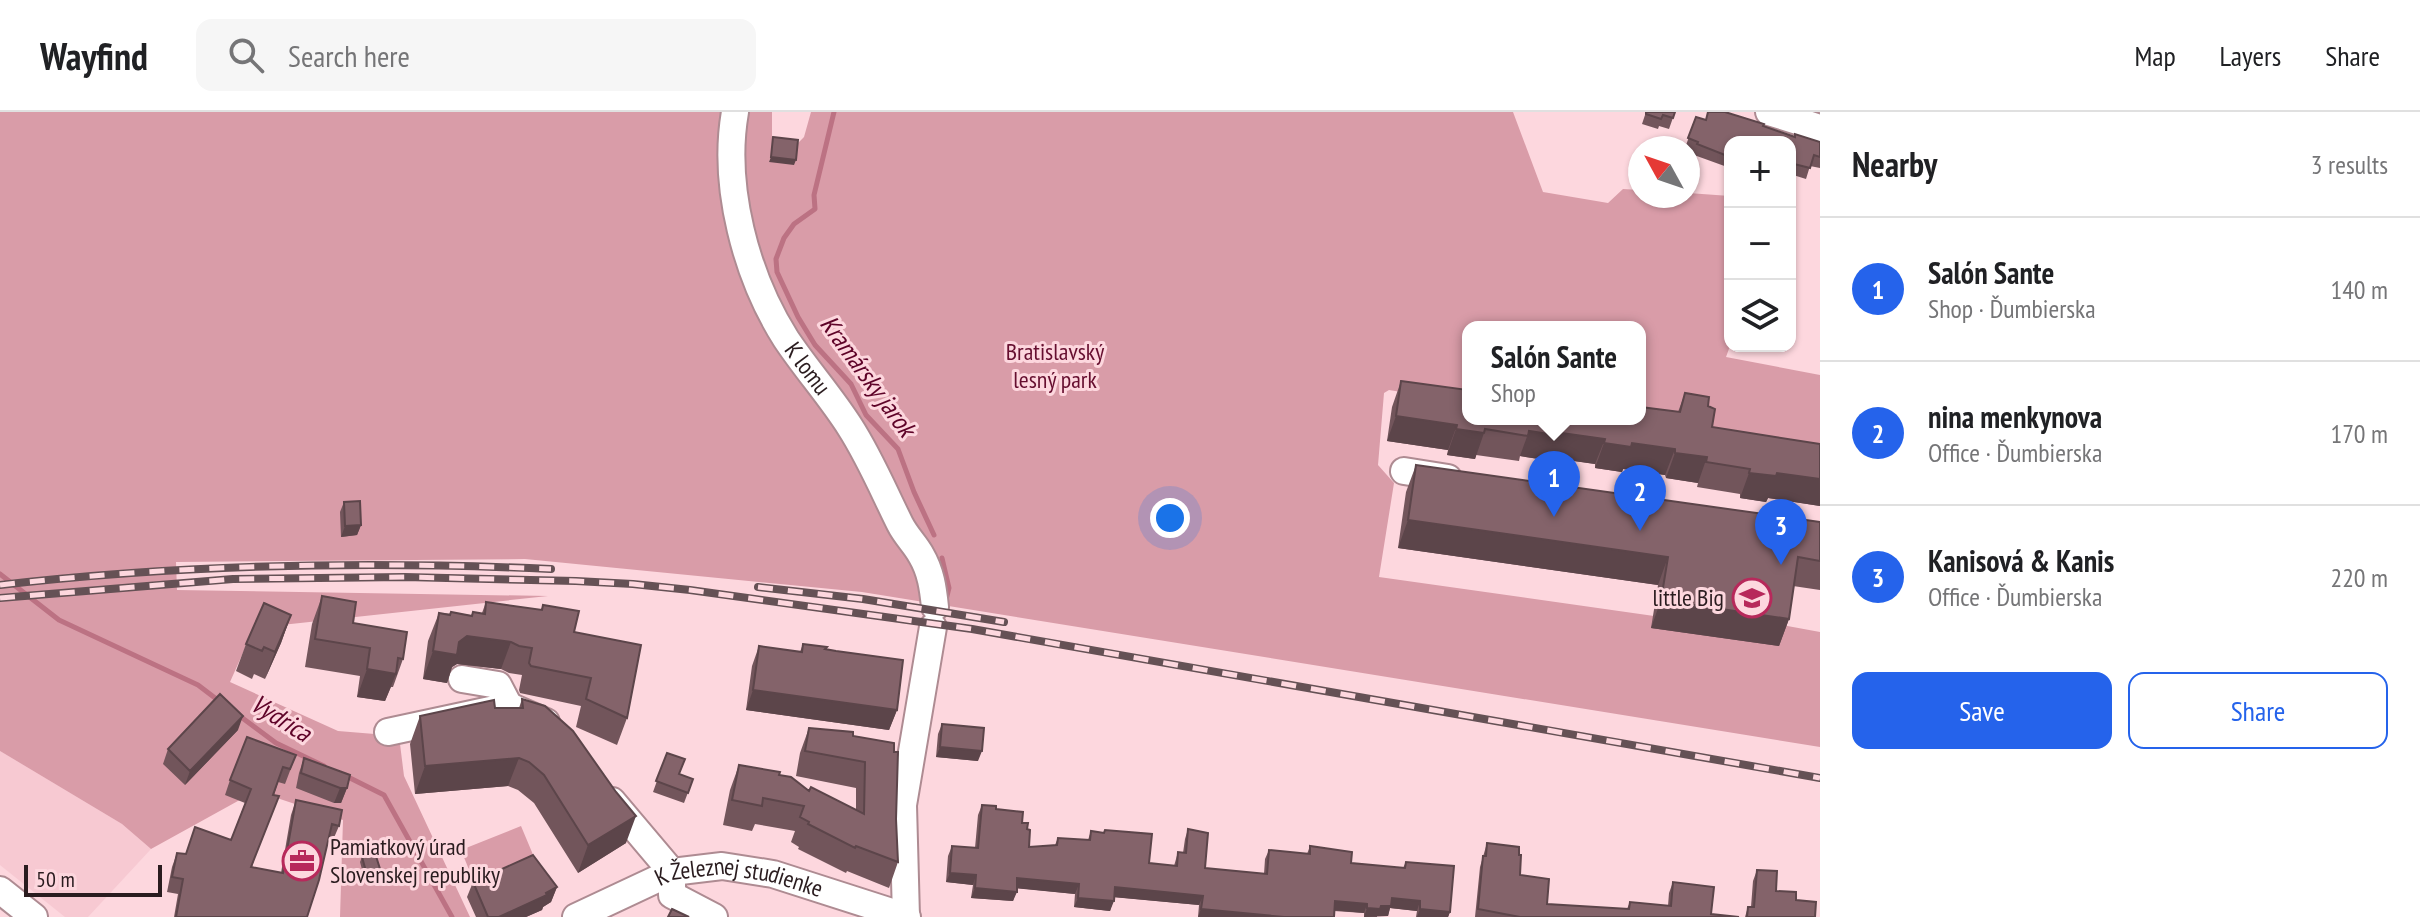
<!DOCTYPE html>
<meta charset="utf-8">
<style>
body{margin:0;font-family:"PT Sans Narrow",sans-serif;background:#f6f6f6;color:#202124}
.controls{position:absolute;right:24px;top:24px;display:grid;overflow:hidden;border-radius:16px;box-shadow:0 2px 6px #0004}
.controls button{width:72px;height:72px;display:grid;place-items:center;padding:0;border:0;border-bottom:2px solid #e0e0e0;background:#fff;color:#202124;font:40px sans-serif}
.compass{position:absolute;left:1628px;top:24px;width:72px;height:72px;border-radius:50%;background:#fff;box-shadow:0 2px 6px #0004;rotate:310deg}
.scale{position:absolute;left:24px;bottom:20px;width:138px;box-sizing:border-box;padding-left:8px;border:4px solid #2a1c1f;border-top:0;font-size:22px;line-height:28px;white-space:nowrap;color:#2a1c1f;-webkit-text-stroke:6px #fdd7de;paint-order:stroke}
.you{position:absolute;left:1170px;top:406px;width:28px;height:28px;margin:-20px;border:6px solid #fff;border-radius:50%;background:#1a73e8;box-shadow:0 0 0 12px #1a73e833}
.badge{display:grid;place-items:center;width:52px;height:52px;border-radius:50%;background:#2563eb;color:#fff;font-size:26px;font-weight:700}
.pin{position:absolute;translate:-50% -66px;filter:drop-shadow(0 2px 4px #0008)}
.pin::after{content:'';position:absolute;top:42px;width:28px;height:24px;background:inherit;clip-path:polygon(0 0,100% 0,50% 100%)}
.popup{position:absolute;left:1462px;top:209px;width:184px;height:104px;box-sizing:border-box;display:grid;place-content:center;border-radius:16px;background:#fff;filter:drop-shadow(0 2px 6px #0005);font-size:26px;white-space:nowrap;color:#757577}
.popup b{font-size:30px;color:#202124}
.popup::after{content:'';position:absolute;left:50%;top:100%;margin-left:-16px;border:16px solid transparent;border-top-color:#fff}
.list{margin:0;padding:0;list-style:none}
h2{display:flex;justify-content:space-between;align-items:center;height:104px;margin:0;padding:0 32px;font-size:34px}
h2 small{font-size:26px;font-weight:400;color:#757577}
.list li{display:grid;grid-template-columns:52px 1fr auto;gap:24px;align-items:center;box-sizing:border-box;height:144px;padding:0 32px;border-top:2px solid #e0e0e0}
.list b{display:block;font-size:30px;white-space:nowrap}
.list p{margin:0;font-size:26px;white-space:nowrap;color:#757577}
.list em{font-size:26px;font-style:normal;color:#757577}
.actions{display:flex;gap:16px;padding:24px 32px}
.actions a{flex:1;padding:18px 0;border:2px solid #2563eb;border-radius:16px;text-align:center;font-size:28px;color:#2563eb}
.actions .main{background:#2563eb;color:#fff}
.icon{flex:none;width:44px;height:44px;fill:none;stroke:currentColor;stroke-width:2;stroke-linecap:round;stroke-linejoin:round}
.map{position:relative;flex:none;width:1820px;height:805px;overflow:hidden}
header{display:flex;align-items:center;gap:48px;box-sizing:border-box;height:112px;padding:0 40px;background:#fff;border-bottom:2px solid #e0e0e0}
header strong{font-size:38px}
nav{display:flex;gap:44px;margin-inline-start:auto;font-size:28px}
.search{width:560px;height:72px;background:#f6f6f6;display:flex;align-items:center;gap:20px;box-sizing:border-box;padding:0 28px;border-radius:16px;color:#757577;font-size:30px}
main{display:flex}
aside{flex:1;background:#fff}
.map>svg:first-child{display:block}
</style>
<header>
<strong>Wayfind</strong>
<div class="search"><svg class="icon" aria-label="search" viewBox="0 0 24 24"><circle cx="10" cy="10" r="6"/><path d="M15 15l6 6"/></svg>Search here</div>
<nav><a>Map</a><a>Layers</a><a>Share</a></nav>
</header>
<main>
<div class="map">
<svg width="1820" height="805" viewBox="0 0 1820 805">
<rect width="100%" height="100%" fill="#fdd7de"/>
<path fill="#f7c9d2" d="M0,639L122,712L151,737L88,805H65L0,753Z"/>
<path fill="#d99ca8" d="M0,0H772V29L797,32L804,25L811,0H1513L1543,80L1608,91L1623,77L1640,78V84H1688V81L1730,84V234L1726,245L1820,263V337L1640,303V215H1468V291L1389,278L1384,281L1378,353L1394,371L1379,465L1654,504L1782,513L1820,520V635L862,480L525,447L176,450L177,478L548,484L254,516L230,570L338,619L399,624L404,664L470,805H340L343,708L256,679L151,737L122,712L0,639Z
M521,714L534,745L474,770L461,738Z"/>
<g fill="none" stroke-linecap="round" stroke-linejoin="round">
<path stroke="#bc7283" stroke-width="5" d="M834,0L814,83L815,97L794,112L784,126L776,147L777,160L798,205L815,233L851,272L866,303L898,337L914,380L934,423
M942,446L949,476L946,488
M0,462L59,508L198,573L219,589
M237,602L276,631L324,654
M344,663L384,683L452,805"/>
<g stroke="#ae8b92" stroke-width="30">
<g id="minor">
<path id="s1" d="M735,0C722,74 746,164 786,227C806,257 831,285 850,315C870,346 884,380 900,412C906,424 915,432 921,443C931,460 933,476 935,495"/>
<path d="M1769,0L1820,16"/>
<path d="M1404,359L1448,366"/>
<path d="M462,567L498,573L509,594"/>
<path d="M388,620L509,594L546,610"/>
<path d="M612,689L672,760V783L714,805"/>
<path d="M0,778L34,805"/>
<path id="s2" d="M576,805L672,760L722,754L773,762L907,805"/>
<path d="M906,805L903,693L933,515"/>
</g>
</g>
<use href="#minor" stroke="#fff" stroke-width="26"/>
<g stroke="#655155" stroke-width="8">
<path id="rail" d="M0,473C183,452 367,449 551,457
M758,475L863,487L1004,510
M0,486L233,467L405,465L576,469L633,472L690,478L972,517L1820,666"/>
</g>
<use href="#rail" stroke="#fdd7de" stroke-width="5" stroke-dasharray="15" stroke-linecap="butt"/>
</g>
<path fill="#72555b" d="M1646,0H1675L1669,17L1659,14L1658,17L1642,12Z
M1696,5L1705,8L1763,14L1795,25L1820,30V56L1810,54L1806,67L1790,62V30H1730V56L1694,43V40L1688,38V36H1685Z
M1401,269L1468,307L1678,300L1685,281L1708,294L1712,315L1820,332V394L1768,386L1766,390L1740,386V382L1697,375L1698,371L1666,366L1665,363L1623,357L1622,360L1595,356V352L1553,346L1552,349L1520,344L1519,349L1476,343L1475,347L1447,343L1448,338L1387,329L1392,295Z
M1416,353L1820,410V478L1793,474L1789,507L1779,534L1651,516L1658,473L1398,436L1406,380Z
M344,390L361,413L357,423L341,425L340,400Z
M322,484L353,511L403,547L393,575H391L385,589L357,585L360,564L305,555L312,512Z
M486,490L541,498L543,493L574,520L627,606L617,633L576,615L581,594L520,581L519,578L522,563L509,561L501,557L457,552L452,555L447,571L423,567L428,529L439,501L471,503L482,501Z
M291,503L281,531L265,567L254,562L252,567L236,559L246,532Z
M803,532L827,535L826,537L897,598L889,618L746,598L752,554L759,534L800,540Z
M522,587L626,731L578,761L534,691L518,678L508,674L415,682L410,632L420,604L495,596H519Z
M942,612L978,649L936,645L938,622Z
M809,616L853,624L896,707L898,750L889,776L847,759L846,761L798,737L799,735L791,730L795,719L755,712L752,719L723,713L730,678L739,653L779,663L809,679L856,698V676L796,664L800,641Z
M238,618L185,673L163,652L168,637Z
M667,641L679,662L693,667L684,691L653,680Z
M296,643L285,672L278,670L252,755L281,761L291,703L296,688L339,714L333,728L328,727L307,805H174L178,782L167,780L172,755L177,741L185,742L231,728L245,691L225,683L230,668Z
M304,646L347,676L341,691H334L296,676L299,661Z
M982,693L996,697L1022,711L1029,735L1055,733L1058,726L1088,728L1091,719L1149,751L1174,754L1178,740L1183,741L1185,727L1188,717L1205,756L1264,762L1265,747L1269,738L1307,742L1310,734L1351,751L1403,756L1406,750L1450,800L1448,805H1416L1417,799L1390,796L1388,804H1377V805H1364V801L1334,799V805H1198L1199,793L1114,785L1110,799L1074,795L1075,782L1017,776L1013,789L971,786L973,773L946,770L948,744L952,734L975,736L978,703Z
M1487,731L1519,743L1520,763L1547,792L1627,797L1630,790L1668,794L1669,781L1673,770L1711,802L1739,805H1475L1480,755Z
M362,745L381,760L379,765L365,769L360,750Z
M1757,758L1776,779L1796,788L1815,805H1745L1748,795H1751L1753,769Z
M473,770L557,775L551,790L543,795L542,798L526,805H476L467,785Z"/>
<path fill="#5c454a" d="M771,45L796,48L794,53L769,50Z
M1396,304L1457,313L1448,338L1387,329Z
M1456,317L1484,321L1475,347L1447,343Z
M1529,319L1561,321L1605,327L1595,352L1553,346L1552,349L1520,344Z
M1604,331H1632L1675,337L1665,363L1623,357L1622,360L1595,356Z
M1675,341L1707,345L1698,371L1666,366Z
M1749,361H1777L1820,367V394L1768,386L1766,390L1740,386Z
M1408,408L1668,445L1658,473L1398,436Z
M361,413L357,423L341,425L345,414Z
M1661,488L1789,507L1779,534L1651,516Z
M291,503L281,531L265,567L275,540Z
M467,524L511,530L501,557L457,552L452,555L447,571L423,567L433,539L459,530Z
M367,557L396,562L385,589L357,585Z
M753,578L897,598L889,618L746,598Z
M243,604L238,618L185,673L190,659Z
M940,635L982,639L978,649L936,645Z
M519,646L508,674L415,682L425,654Z
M340,676H347L341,691H334Z
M636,704L626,731L578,761L588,733Z
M381,760L379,765L365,769L367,763Z
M950,761L976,763L973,773L946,770Z
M1017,766L1079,772L1075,782L1014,776Z
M557,775L551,790L543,795L542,798L526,805H499Z
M1115,775L1203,784L1199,793L1112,785Z
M975,776L1017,780L1013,789L971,786Z
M1078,786L1114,789L1110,799L1074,795Z
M1392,786L1420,789L1417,799L1390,796L1388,804L1364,805L1367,796L1381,794Z
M1335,789L1367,792L1364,801L1331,798Z
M1201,797L1284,805H1198Z
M1420,797L1450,800L1448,805H1417Z"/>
<path fill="#84636a" stroke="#5c454a" stroke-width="2" d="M1646,0H1675L1673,6L1663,3L1661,7L1646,2Z
M1708,0H1725L1764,12L1763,14L1795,25V22L1820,30V45L1814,43L1810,56L1790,51V30H1730V45L1697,32L1698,30L1688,26L1696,5L1706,8Z
M773,25L798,28L796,48L771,45Z
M1401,269L1468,278V307H1640V295L1680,300L1685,281L1709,285L1708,294L1715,297L1712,315L1820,332V367L1777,361L1776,364L1749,361L1750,357L1706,350L1707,345L1675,341V337L1632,331L1631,335L1604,331L1605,327L1561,321V324L1529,319L1528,324L1485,317L1484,321L1456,317L1457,313L1396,304Z
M1416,353L1820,410V449L1798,445L1789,507L1661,488L1668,445L1408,408Z
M360,389L361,413L345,414L344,390Z
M322,484L356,490L353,511L407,520L403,547L398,546L396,562L367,557L370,536L315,527Z
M486,490L542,498L543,493L579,499L574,520L641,533L627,606L586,587L591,566L531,554L529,551L532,536L519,534L511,530L467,524L459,530L457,543L433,539L439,501L450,503L451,500L472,504L473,500L485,502Z
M264,491L291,503L275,540L264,535L262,539L246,532Z
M803,532L827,535L825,537L836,539L903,548L897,598L753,578L759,534L802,540Z
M220,582L243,604L190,659L168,637Z
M522,587L545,594L573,619L616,680L636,704L588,733L544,663L529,650L519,646L425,654L420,604L494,588L495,596H523Z
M942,612L984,616L982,639L940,635Z
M809,616L853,620V624L894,631V640H898L896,707L898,750L856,734L855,736L808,712L809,710L800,705L804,694L763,686L762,694L732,688L739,653L780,660L779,663L791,665L809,679L811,675L864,702L865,650L805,639Z
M247,625L296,643L290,657L283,655L273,683L279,684L251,755L283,761L296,688L342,698L339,714L332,712L319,768L307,805H176L183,767L172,765L177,741L186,742L195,715L231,728L251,677L230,668Z
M667,641L685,647L679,662L693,667L688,681L656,669Z
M304,646L350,663L347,676H340L301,661Z
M982,693L996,694V697L1023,700L1022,711H1028L1027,717L1030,718L1029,735L1057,733L1058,726L1090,728L1091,719L1104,721L1105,718L1152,722L1149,751L1177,754L1178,740L1186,741L1188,717L1208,721L1205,756L1267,762L1269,738L1310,742V734L1352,740L1351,751L1405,756L1406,750L1454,754L1450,800L1420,797V789L1392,786L1391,794H1381L1380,797L1367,796V792L1335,789L1334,805H1284L1201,797L1203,784L1115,775L1114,789L1078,786L1079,772L1017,766V780L975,776L976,763L950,761L952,734L978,736Z
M1487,731L1519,735V743H1521L1520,763L1549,767L1547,792L1629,797L1630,790L1671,794L1673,770L1714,775L1711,802L1739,805H1520L1478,797L1483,744H1486Z
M375,741L381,760L367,763L362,745Z
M533,743L557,775L546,781L547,783L499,805H488L473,770Z
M1757,758L1777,759L1776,779L1796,780V788L1816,790L1815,805H1747L1748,795H1754Z
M672,797L689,805H668Z"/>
<defs>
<g id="school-ring" transform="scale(2)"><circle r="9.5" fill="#fdd7de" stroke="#b7295b" stroke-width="1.5"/><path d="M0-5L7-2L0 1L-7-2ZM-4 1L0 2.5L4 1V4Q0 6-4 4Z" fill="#b7295b"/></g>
<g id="office-ring" transform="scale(2)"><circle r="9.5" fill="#fdd7de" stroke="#b7295b" stroke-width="1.5"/><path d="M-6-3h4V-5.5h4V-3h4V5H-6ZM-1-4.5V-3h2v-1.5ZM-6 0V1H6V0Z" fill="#b7295b"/></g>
</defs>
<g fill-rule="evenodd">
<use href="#school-ring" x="1752" y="486"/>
<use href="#office-ring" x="302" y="749"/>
</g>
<g text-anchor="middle" stroke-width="6" stroke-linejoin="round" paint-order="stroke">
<g font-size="24" fill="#660e2f" stroke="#fdd7de">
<text x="1055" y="248">Bratislavský<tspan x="1055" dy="28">lesný park</tspan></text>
</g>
<g font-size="24" fill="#2a1c1f" stroke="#fdd7de">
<text dy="8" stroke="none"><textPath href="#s1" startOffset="274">K lomu</textPath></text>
<text dy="8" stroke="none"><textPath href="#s2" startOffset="174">K Železnej studienke</textPath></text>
</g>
<g font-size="24" fill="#2a1c1f" stroke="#fdd7de" text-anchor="end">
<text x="1724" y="494">little Big</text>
<text x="330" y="743" text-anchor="start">Pamiatkový úrad<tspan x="330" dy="28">Slovenskej republiky</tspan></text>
</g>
<g font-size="26" font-style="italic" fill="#5e0328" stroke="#fdd7de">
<text transform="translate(868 264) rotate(54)" y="9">Kramársky jarok</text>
<text transform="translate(281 606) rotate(32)" y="9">Vydrica</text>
</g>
</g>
</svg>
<div class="controls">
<button>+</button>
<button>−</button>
<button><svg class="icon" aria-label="layers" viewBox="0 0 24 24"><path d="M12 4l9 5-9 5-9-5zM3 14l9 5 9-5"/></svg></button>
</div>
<svg class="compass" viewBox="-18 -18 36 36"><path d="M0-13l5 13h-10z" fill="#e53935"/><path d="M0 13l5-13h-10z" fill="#757577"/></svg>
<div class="scale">50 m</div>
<div class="you"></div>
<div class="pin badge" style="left:1554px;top:405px">1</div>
<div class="popup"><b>Salón Sante</b>Shop</div>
<div class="pin badge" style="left:1640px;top:419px">2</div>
<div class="pin badge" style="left:1781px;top:453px">3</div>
</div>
<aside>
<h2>Nearby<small>3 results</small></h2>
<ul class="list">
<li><span class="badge">1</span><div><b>Salón Sante</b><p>Shop · Ďumbierska</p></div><em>140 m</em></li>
<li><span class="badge">2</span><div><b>nina menkynova</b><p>Office · Ďumbierska</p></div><em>170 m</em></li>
<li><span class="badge">3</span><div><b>Kanisová &amp; Kanis</b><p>Office · Ďumbierska</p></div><em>220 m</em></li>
</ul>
<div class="actions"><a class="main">Save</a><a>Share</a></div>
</aside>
</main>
